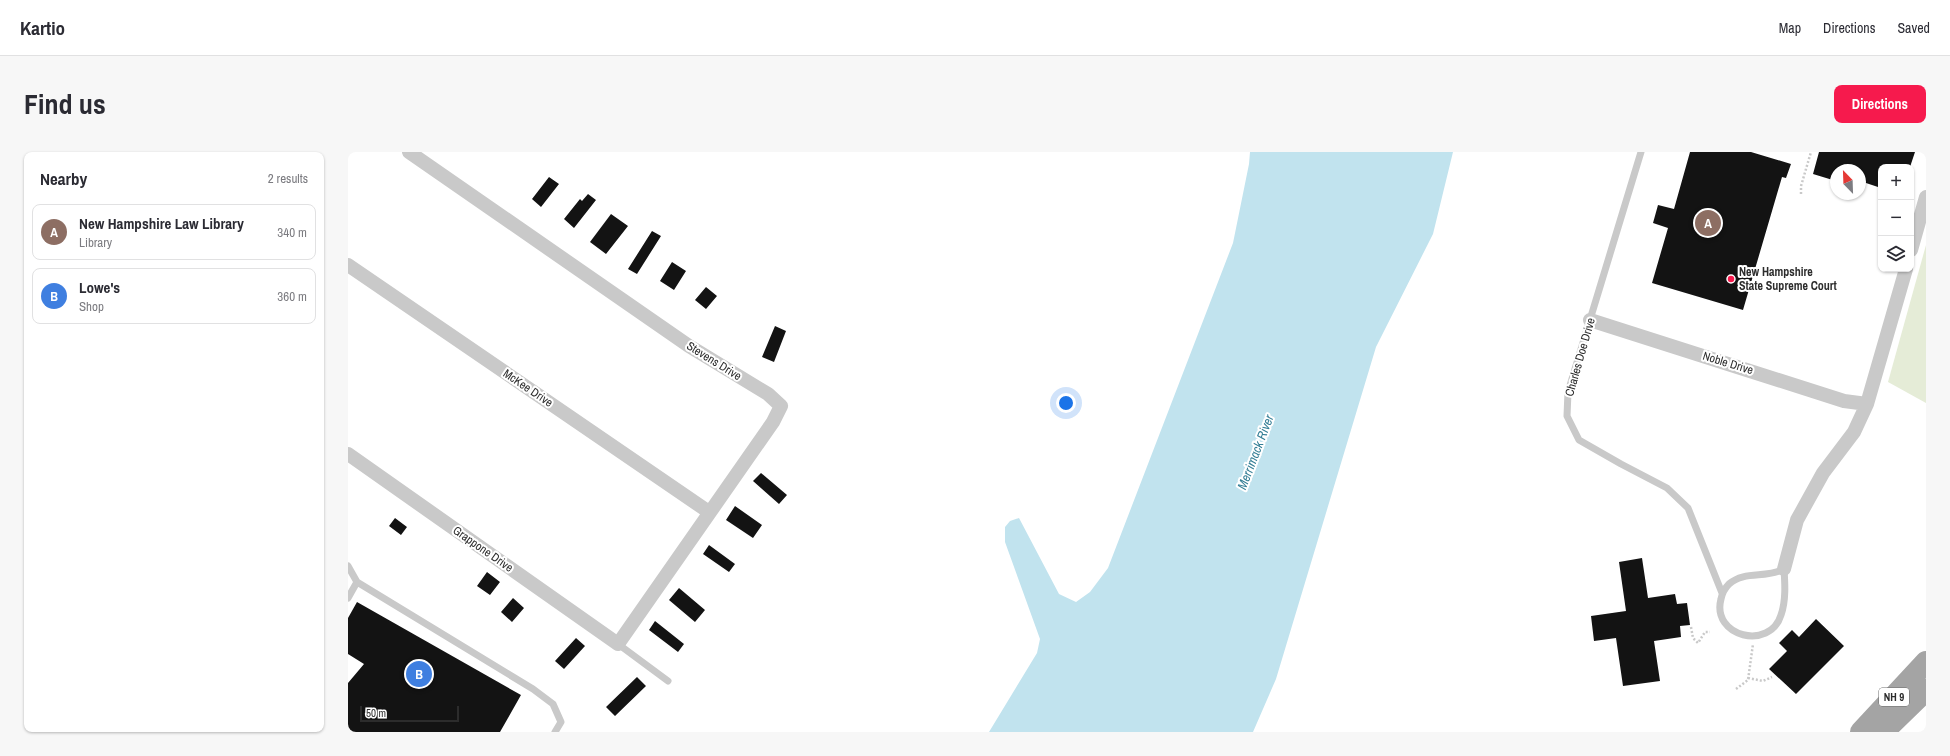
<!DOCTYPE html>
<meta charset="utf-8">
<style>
body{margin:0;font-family:"Archivo Narrow",sans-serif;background:#f7f7f7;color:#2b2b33}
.controls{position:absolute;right:12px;top:12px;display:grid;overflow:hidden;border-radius:8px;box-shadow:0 1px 3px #0004}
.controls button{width:36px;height:36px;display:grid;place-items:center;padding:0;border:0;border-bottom:1px solid #e1e1e2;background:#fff;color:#2b2b33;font:20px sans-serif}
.compass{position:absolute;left:1482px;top:12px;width:36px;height:36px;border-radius:50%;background:#fff;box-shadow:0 1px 3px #0004;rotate:337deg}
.scale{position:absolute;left:12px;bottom:10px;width:99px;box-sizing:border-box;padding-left:4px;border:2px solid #2c2c2c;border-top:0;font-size:11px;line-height:14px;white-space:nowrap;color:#2c2c2c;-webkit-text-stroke:3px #fff;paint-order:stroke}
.you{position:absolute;left:718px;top:251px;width:14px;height:14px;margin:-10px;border:3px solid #fff;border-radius:50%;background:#1a73e8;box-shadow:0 0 0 6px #1a73e833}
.badge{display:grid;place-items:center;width:26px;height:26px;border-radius:50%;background:#f61a4d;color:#fff;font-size:13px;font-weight:700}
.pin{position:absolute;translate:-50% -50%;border:2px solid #fff;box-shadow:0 1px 4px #0006}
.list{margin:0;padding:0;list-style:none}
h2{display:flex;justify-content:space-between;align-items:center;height:52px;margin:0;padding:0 16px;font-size:17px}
h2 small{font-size:13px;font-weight:400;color:#7c7c81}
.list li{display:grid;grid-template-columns:26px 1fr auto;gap:12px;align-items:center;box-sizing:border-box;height:56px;margin:0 8px 8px;padding:0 8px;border:1px solid #e1e1e2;border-radius:8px}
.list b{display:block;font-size:15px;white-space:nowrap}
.list p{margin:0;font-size:13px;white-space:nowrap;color:#7c7c81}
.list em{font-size:13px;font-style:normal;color:#7c7c81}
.icon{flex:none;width:22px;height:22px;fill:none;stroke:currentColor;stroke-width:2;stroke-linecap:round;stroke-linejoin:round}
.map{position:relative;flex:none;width:1578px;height:580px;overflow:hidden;border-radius:8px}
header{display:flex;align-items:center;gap:24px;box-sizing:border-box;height:56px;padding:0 20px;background:#fff;border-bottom:1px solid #e1e1e2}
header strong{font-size:19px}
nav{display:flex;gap:22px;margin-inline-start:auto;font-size:14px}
.intro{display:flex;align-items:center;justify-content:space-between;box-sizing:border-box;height:96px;padding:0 24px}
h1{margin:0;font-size:28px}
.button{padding:10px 18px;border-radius:8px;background:#f61a4d;color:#fff;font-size:14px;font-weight:700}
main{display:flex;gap:24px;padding:0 24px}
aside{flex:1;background:#fff;border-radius:8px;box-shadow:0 1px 3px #0004}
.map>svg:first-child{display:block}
</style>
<header>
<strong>Kartio</strong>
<nav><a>Map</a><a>Directions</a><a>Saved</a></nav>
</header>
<div class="intro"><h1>Find us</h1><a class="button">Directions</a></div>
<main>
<aside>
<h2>Nearby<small>2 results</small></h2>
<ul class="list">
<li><span class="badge" style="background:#8d6e63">A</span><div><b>New Hampshire Law Library</b><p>Library</p></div><em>340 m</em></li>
<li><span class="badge" style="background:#3f7fe0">B</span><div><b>Lowe's</b><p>Shop</p></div><em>360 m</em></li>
</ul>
</aside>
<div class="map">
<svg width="1578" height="580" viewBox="0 0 1578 580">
<rect width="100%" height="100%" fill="#fff"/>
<path fill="#e5ecd7" d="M1578,93V251L1540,230Z"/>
<path fill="#c1e3ee" d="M902,0H1105L1085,82L1028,195L928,527L905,580H641L689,501L692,487L657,390V375L662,369L671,366L711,442L728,450L742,440L760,416L885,91L901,12Z"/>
<path fill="#131313" d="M1342,0H1403L1443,12L1438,26L1434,25L1395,158L1304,131L1320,76L1305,71L1310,53L1326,57Z
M1471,0H1567L1562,15H1533V36L1512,29V18H1488V29L1465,22Z
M201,25L211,32L193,55L184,47Z
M240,42L248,48L226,76L216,67L232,47L234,49Z
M263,62L280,74L258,102L242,90Z
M304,79L313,84L289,122L280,117Z
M324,110L338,119L326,138L312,129Z
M358,135L369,144L358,157L347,148Z
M427,174L438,179L426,210L414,205Z
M413,321L439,343L431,352L405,329Z
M387,354L414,373L405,386L378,368Z
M47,366L59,375L53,383L41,374Z
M361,393L387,412L381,420L355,402Z
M1294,406L1300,446L1327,442L1329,452L1339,451L1342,473L1332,474L1333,485L1306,489L1312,529L1275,534L1268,486L1246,489L1243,464L1278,459L1271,410Z
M139,420L152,430L142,443L129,434Z
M331,436L357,458L347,470L321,448Z
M165,446L176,456L164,470L153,460Z
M9,450L173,543L152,580H0V531L16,512L0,502V466Z
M1468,467L1496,494L1448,542L1421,517L1439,499L1431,491L1444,478L1451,485Z
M307,469L336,492L330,500L301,478Z
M228,486L237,494L216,517L207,509Z
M289,525L298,534L267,564L258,555Z"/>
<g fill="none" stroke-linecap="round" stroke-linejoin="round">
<path stroke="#c9c9c9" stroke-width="2.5" stroke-dasharray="2 2" stroke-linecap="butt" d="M1453,42V34L1463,0
M1343,475L1345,486L1350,491L1357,480H1362
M1400,526L1415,529L1424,525
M1388,537L1400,528L1405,492"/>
<path stroke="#c9c9c9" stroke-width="7" d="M1293,0L1220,240L1219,264L1231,288L1273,312L1319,336L1340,356L1374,441
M0,414L9,430L185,537L205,552L213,570L207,580
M1436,417C1437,432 1438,449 1433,463C1422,499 1363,485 1373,447C1374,442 1377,436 1381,432C1397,418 1418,427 1436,417Z
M0,446L9,430
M270,492L320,529"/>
<path stroke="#c9c9c9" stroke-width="14" d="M1563,98L1578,45
M0,113L361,360
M1242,168L1496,249L1519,252
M0,302L270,492L425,270L433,254L420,242L341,194L61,0
M1436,417L1449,368L1475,321L1506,280L1519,252L1558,117"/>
<path stroke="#a4a4a4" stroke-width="22" d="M1513,580L1578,510
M1535,580L1578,538"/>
</g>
<circle fill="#f61a4d" stroke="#fff" stroke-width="1.5" cx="1383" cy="127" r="4"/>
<g text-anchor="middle" stroke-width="4" stroke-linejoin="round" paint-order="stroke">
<rect fill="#fff" stroke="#6b6b6b" stroke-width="1" x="1531" y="536" width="30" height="18" rx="3"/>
<g font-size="11" font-weight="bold" fill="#2c2c2c">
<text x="1546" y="549">NH 9</text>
</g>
<g font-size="12" font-weight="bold" fill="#2c2c2c" stroke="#fff" text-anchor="start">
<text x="1391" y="124">New Hampshire<tspan x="1391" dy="14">State Supreme Court</tspan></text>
</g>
<g font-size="12" fill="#2c2c2c" stroke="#fff">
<text transform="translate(1232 205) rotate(-74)" y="4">Charles Doe Drive</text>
<text transform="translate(366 209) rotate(32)" y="4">Stevens Drive</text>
<text transform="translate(1380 211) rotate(17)" y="4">Noble Drive</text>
<text transform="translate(180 236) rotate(34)" y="4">McKee Drive</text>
<text transform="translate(135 397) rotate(35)" y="4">Grappone Drive</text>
</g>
<g font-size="13" font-style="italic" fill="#337e95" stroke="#fff">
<text transform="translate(907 300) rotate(-69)" y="5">Merrimack River</text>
</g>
</g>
</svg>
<div class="controls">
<button>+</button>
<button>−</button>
<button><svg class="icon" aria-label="layers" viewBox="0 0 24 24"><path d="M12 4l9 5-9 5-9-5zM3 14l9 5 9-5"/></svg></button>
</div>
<svg class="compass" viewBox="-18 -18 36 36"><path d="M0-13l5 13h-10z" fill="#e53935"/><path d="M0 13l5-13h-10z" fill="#7c7c81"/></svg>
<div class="scale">50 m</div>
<div class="you"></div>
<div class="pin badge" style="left:1360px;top:71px;background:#8d6e63">A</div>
<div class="pin badge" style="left:71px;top:522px;background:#3f7fe0">B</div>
</div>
</main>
